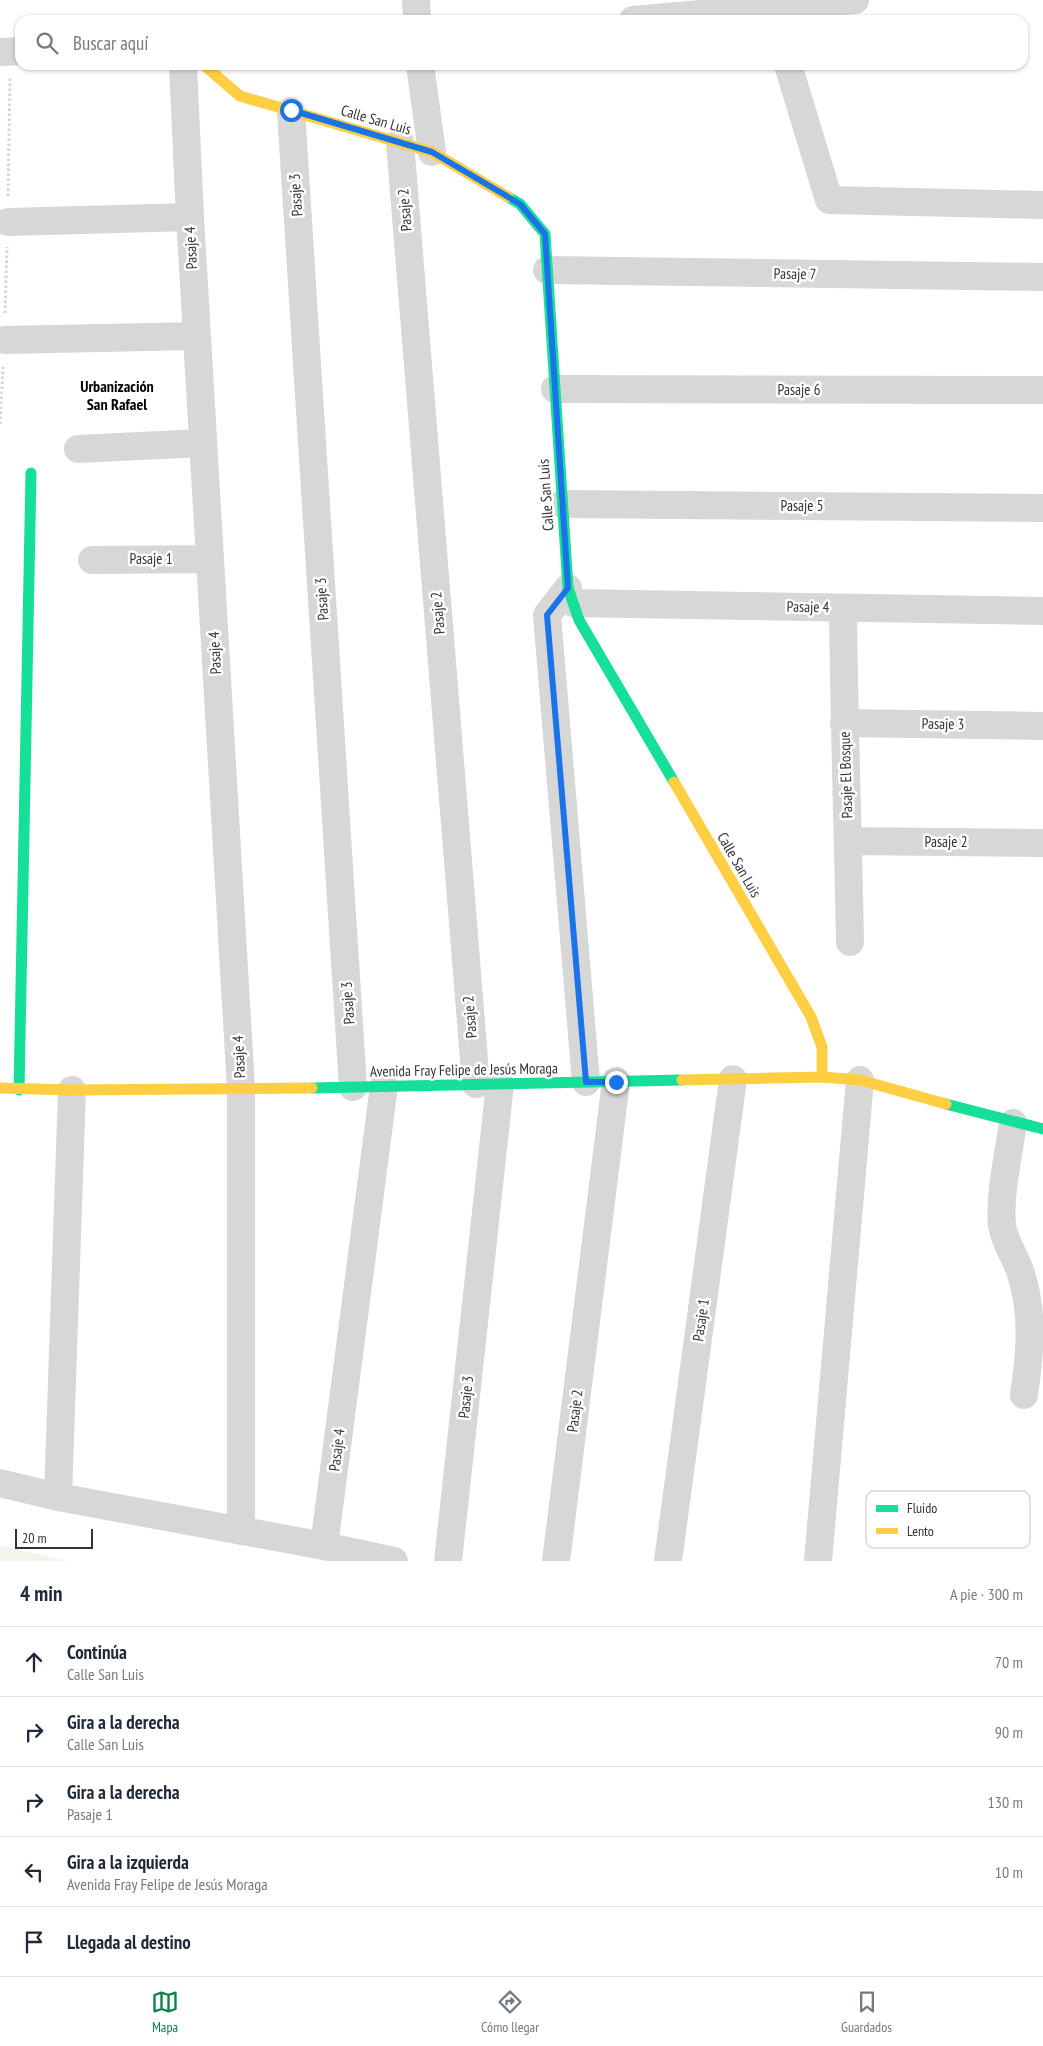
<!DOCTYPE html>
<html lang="es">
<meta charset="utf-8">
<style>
body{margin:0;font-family:"PT Sans Narrow",sans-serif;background:#f6f6f7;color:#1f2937}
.scale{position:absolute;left:15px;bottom:12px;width:78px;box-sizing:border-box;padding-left:5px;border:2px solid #333;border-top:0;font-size:14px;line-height:18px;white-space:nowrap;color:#333;-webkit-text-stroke:4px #fff;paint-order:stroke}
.stop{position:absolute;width:15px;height:15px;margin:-11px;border:4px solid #1a73e8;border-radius:50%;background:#fff}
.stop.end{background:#1a73e8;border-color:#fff;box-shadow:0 1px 5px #0008}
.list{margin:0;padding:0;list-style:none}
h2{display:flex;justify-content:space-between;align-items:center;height:65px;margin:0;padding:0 20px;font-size:21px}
h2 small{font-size:16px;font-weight:400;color:#747a83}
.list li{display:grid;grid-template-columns:32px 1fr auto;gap:15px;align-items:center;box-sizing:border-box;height:70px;padding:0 20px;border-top:1px solid #e0e1e3}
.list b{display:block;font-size:19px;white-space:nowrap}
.list p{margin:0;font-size:16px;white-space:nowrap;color:#747a83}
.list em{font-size:16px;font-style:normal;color:#747a83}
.icon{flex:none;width:28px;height:28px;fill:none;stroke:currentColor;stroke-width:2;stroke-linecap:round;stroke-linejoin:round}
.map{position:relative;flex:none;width:1043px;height:1561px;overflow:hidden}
.search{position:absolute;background:#fff;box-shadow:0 1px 4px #0004;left:15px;right:15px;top:15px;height:55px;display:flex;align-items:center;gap:12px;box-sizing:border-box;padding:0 18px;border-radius:15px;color:#747a83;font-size:19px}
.sheet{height:415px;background:#fff}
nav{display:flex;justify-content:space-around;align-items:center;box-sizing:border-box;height:70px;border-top:1px solid #e0e1e3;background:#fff;font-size:14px;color:#747a83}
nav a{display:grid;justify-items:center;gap:2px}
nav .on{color:#0b8043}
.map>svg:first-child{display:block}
</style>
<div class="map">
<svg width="1043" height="1561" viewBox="0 0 1043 1561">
<rect width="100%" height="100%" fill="#fff"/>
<path fill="#f1f5ed" d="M0,1545L68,1561H0Z"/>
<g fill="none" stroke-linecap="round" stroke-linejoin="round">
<path stroke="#d6d6d6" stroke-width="3" stroke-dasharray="2.5 2.5" stroke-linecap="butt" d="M8,196L10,77
M5,313L7,247
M0,424L3,367"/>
<path stroke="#d7d7d7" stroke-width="28" d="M416,0L417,20
M633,20L855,0
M0,52L20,51
M183,65L190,217L241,1089V1531
M420,65L432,152
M788,65L829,200L1043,205
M291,111L353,1087
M400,142L476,1084
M8,222L190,217
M547,270L1043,277
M5,340L196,336
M555,389L1043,390
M78,449L203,443
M562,504L1043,508
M92,560L210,559
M568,588L547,615L586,1082
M573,603L1043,611
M843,608C844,719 848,831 850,942
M844,723L1043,726
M848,841L1043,843
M1013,1123C1009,1153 999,1194 1002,1225C1004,1242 1016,1257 1021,1274C1034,1315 1030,1353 1024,1395
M0,1483L58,1497L324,1546L394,1561
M58,1497L72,1090
M324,1546L384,1086
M448,1561L500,1084
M556,1561L616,1081
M668,1561L733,1079
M818,1561L860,1080"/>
<path stroke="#16e098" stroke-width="11" d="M508,197L520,204L545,234L568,588L579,620L674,782
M312,1088L682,1080
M19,1090L31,473
M946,1104L1043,1129"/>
<path stroke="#ffcf43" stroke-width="11" d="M204,65L240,96L432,152L508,197
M674,782L811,1017L822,1047V1077
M682,1080L822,1077L860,1080L946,1104
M0,1088L72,1090L312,1088"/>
</g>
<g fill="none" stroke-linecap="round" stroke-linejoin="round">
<path stroke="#1a73e8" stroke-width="6" d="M291,110L432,152L520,204L545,234L568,588L547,615L586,1082H616"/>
</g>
<g text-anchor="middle" stroke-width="5" stroke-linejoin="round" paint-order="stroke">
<g font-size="15" fill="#333" stroke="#fff">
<text transform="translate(376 120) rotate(16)" y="5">Calle San Luis</text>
<text transform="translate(296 195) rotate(-94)" y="5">Pasaje 3</text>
<text transform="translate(405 210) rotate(-95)" y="5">Pasaje 2</text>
<text transform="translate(191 248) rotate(-93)" y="5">Pasaje 4</text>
<text transform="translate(795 274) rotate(1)" y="5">Pasaje 7</text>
<text x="799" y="395">Pasaje 6</text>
<text transform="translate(546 495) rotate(-94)" y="5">Calle San Luis</text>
<text x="802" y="511">Pasaje 5</text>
<text x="151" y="564">Pasaje 1</text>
<text transform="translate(322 599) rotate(-94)" y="5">Pasaje 3</text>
<text transform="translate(808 607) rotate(1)" y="5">Pasaje 4</text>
<text transform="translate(438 613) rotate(-95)" y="5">Pasaje 2</text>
<text transform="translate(215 653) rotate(-93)" y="5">Pasaje 4</text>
<text transform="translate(943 724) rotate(1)" y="5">Pasaje 3</text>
<text transform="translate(846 775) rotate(-92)" y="5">Pasaje El Bosque</text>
<text x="946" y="847">Pasaje 2</text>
<text transform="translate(739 865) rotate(60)" y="5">Calle San Luis</text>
<text transform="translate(348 1003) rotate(-94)" y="5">Pasaje 3</text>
<text transform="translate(470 1017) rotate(-95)" y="5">Pasaje 2</text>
<text transform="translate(239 1057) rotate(-93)" y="5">Pasaje 4</text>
<text transform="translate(464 1070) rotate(-1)" y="5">Avenida Fray Felipe de Jesús Moraga</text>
<text transform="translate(701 1320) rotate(-82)" y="5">Pasaje 1</text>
<text transform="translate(466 1397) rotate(-84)" y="5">Pasaje 3</text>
<text transform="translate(575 1411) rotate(-83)" y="5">Pasaje 2</text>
<text transform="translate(337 1450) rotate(-83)" y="5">Pasaje 4</text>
</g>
<g font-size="16" font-weight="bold" fill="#000" stroke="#fff">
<text x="117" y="392">Urbanización<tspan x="117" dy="18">San Rafael</tspan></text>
</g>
</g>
<rect x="866" y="1491" width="164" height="57" rx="8" fill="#fff" stroke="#c2c2c2" stroke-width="1"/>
<rect x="876" y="1505" width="22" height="7" fill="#16e098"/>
<rect x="876" y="1528" width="22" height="6" fill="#ffcf43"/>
<g font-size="14" fill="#333">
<text x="907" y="1513">Fluido</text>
<text x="907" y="1536">Lento</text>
</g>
</svg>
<div class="scale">20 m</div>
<div class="stop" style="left:291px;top:110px"></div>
<div class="stop end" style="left:616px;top:1082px"></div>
<div class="search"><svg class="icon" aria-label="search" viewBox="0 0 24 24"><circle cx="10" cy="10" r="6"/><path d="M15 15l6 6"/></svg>Buscar aquí</div>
</div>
<section class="sheet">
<h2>4 min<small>A pie · 300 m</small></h2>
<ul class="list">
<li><svg class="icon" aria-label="ahead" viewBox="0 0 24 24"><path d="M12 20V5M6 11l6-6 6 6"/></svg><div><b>Continúa</b><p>Calle San Luis</p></div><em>70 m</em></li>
<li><svg class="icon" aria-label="right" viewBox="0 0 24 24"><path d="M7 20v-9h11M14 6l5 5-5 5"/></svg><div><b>Gira a la derecha</b><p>Calle San Luis</p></div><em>90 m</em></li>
<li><svg class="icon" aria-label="right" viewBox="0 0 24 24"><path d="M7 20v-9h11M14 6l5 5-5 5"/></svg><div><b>Gira a la derecha</b><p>Pasaje 1</p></div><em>130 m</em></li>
<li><svg class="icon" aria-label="left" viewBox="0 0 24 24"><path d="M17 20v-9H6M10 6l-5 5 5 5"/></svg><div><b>Gira a la izquierda</b><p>Avenida Fray Felipe de Jesús Moraga</p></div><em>10 m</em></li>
<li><svg class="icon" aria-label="arrive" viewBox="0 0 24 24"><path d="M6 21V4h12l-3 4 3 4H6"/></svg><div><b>Llegada al destino</b></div></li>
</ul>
</section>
<nav>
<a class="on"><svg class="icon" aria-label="map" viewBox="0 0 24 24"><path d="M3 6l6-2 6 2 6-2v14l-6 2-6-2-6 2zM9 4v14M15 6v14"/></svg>Mapa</a>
<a><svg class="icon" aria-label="directions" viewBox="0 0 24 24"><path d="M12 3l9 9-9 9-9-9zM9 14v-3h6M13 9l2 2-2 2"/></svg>Cómo llegar</a>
<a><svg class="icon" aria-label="saved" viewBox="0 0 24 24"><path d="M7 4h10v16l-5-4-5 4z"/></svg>Guardados</a>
</nav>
